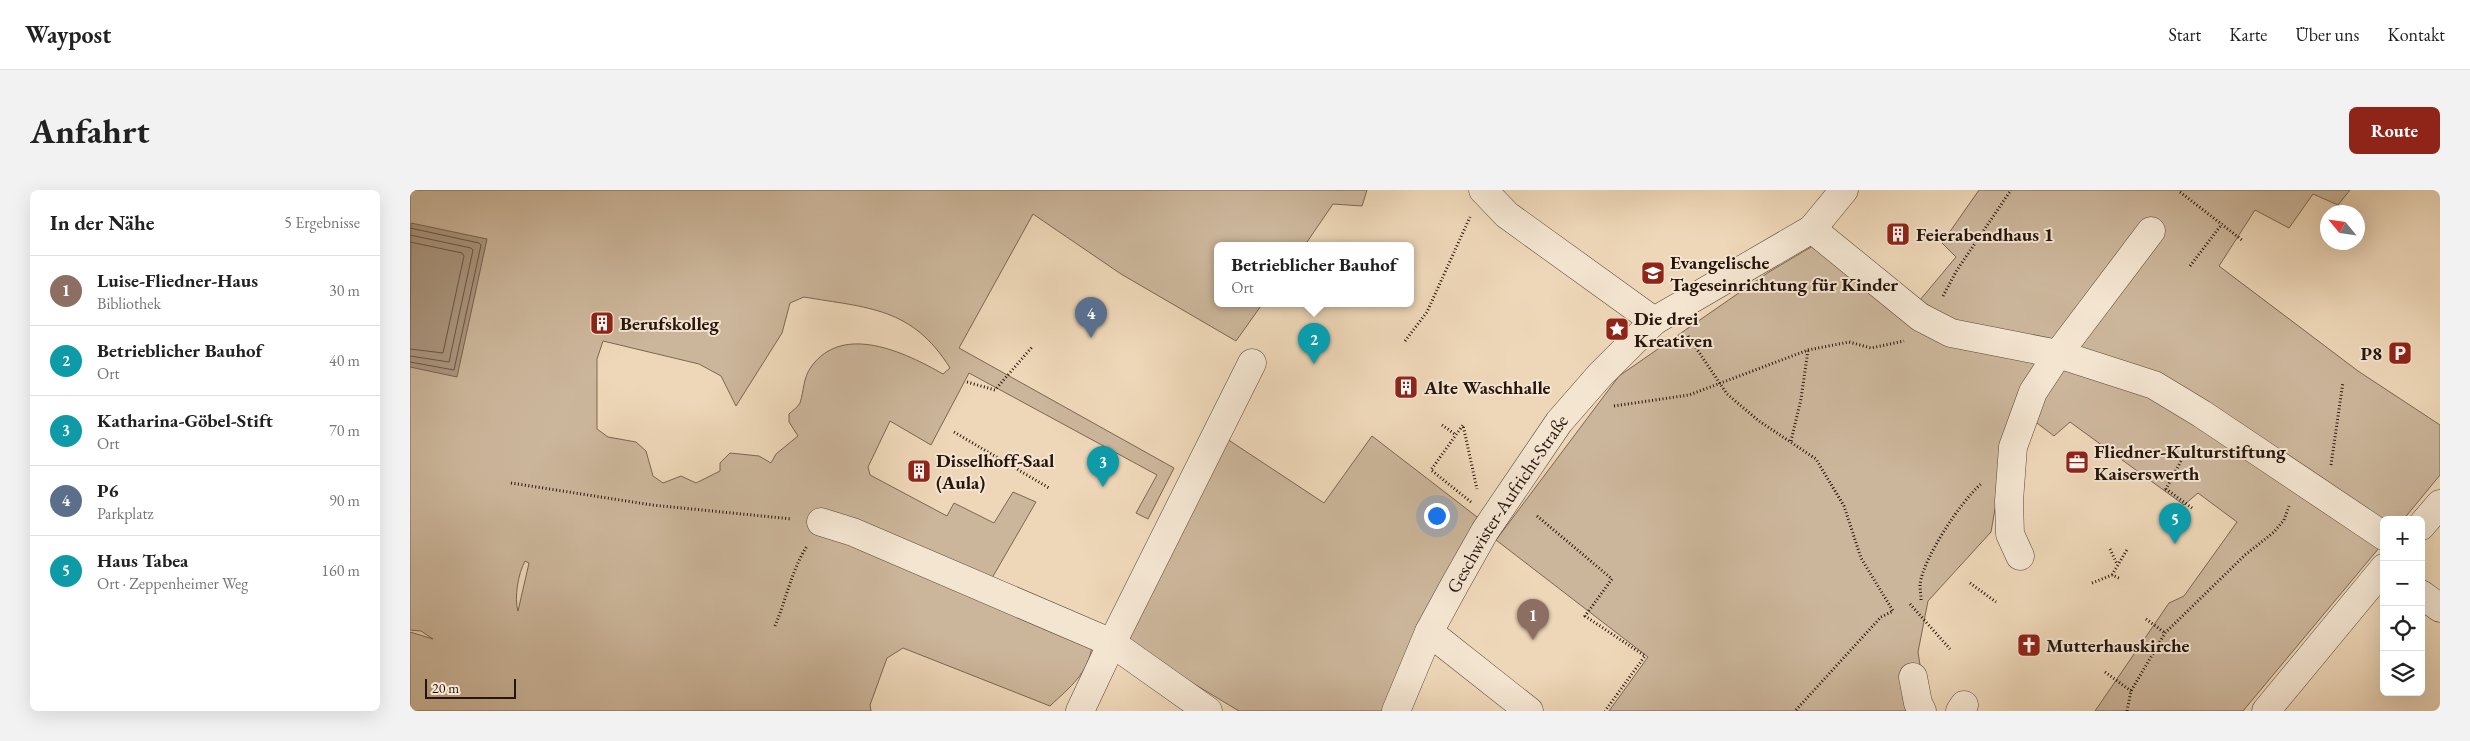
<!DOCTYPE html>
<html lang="de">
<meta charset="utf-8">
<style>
body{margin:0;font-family:"EB Garamond",serif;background:#f2f2f2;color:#222}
.controls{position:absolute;right:15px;bottom:15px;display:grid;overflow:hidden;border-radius:8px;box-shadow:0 5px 20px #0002}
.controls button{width:45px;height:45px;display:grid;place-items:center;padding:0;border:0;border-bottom:1px solid #e0e0e0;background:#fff;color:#222;font:25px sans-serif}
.compass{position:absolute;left:1910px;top:15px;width:45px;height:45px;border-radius:50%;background:#fff;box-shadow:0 5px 20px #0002;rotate:299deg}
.scale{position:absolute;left:15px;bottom:12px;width:91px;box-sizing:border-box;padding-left:5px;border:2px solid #27150d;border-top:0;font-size:14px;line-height:18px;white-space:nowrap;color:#27150d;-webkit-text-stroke:4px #f4e5d1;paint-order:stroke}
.you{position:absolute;left:1026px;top:325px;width:18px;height:18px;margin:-12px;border:4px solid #fff;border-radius:50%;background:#1a73e8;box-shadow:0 0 0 8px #1a73e833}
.badge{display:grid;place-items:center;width:32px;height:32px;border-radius:50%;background:#8f2418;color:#fff;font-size:16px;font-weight:700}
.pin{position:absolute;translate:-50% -41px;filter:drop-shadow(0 1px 2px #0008)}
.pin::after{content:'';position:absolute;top:26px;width:18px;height:15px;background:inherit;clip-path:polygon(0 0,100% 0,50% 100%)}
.popup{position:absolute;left:804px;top:52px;width:200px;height:65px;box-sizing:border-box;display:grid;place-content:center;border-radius:8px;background:#fff;filter:drop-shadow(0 1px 4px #0005);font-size:16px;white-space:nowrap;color:#767676}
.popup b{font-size:19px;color:#222}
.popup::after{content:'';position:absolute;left:50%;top:100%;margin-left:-10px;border:10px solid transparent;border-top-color:#fff}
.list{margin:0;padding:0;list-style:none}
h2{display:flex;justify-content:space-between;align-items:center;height:65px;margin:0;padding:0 20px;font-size:21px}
h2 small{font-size:16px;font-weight:400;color:#767676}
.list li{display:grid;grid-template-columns:32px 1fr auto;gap:15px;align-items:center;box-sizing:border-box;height:70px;padding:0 20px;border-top:1px solid #e0e0e0}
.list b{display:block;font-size:19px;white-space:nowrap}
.list p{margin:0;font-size:16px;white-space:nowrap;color:#767676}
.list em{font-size:16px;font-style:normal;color:#767676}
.icon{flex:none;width:28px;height:28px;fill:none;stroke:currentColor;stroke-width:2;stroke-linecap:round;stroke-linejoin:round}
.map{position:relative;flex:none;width:2030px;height:521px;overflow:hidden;border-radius:8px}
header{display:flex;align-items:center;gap:30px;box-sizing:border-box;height:70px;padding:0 25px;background:#fff;border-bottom:1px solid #e0e0e0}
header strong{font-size:24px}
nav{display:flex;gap:28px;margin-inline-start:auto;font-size:18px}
.intro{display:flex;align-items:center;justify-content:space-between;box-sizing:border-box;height:120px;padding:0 30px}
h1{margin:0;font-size:35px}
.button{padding:12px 22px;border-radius:8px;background:#8f2418;color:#fff;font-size:18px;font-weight:700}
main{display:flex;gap:30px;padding:0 30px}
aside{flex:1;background:#fff;border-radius:8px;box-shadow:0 5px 20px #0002}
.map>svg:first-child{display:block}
</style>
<header>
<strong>Waypost</strong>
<nav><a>Start</a><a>Karte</a><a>Über uns</a><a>Kontakt</a></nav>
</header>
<div class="intro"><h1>Anfahrt</h1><a class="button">Route</a></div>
<main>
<aside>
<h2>In der Nähe<small>5 Ergebnisse</small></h2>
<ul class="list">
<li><span class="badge" style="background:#8d6e63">1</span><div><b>Luise-Fliedner-Haus</b><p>Bibliothek</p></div><em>30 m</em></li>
<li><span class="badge" style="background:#0f9aa8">2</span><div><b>Betrieblicher Bauhof</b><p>Ort</p></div><em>40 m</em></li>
<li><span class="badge" style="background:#0f9aa8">3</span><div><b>Katharina-Göbel-Stift</b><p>Ort</p></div><em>70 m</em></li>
<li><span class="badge" style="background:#5c6f8a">4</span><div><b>P6</b><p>Parkplatz</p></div><em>90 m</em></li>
<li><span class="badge" style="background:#0f9aa8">5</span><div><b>Haus Tabea</b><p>Ort · Zeppenheimer Weg</p></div><em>160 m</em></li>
</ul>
</aside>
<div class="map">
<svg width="2030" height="521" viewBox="0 0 2030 521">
<rect width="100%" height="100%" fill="#eed7b8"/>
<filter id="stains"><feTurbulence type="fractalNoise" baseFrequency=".004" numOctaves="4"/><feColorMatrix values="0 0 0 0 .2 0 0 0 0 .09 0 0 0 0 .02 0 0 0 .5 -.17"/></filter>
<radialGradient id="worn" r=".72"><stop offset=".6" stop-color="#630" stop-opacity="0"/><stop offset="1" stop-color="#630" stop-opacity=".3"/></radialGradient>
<path fill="#ccb69b" stroke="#7a6654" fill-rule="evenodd" d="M0,0H957L952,16L923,14L895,55H808V113H853L826,151L711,84L623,24L549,158L764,278L738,329L726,323L747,285L559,183L521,255L480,231L458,277L460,285L537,326L544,313L584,333L603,302L626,312L582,388L682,455C679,483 660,497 640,516L493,458L477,468L460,515L461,521H0V442L23,449L11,441L0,440ZM394,107C458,118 502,117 540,178L533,184C496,163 433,132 401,177C393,188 394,201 390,213C388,217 382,221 379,224V232L388,246L366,264L361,273L349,266L320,263L310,273V281L286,293L271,286L253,293L243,286L236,261L226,252L198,247L187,239V169L193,151L289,174L311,186L326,216L372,143L380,113ZM115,371L119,373L108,421C104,408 108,384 115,371Z
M1569,0H1940L1928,15L1903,4L1879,38L1845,20L1809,76L1948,181L2030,235V285L1993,330H1974V352L1833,521H1685L1759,413L1774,406L1827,332L1788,303L1774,315L1660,232L1644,246L1623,230L1661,160L1546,133L1510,110L1546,67L1532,53Z
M1406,54L1506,137L1635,170L1596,255L1581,342L1518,411L1508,462L1515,507L1513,521H1199L1238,467L1086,350L1209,186L1359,82Z
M962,246L1071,330L981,521H829L713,451L814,247L914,313Z"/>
<path fill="#aa957e" stroke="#766251" d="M1,33L77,49L47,187L0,177Z"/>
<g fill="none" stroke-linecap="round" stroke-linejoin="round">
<path stroke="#685546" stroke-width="1" d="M0,38L69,53L71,55L44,180L0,172
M0,45L61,58L63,60L39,172L0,166
M0,52L52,63L54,66L33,163L0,159"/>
<g stroke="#594638" stroke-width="29">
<g id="minor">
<path d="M1073,0L1097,25L1244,131"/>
<path d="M1402,39L1510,127L1541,143L1648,164L1744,195L1792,224L1974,346"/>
<path d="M411,332L443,342L702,453L842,173"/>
<path d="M2011,336L2030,314"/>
<path d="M1610,366L1600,344L1599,311L1603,257L1623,202L1648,164L1741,41"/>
<path d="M2011,404L2030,418"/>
<path d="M1019,442L1119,521"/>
<path d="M1503,487L1508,513L1512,521"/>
<path d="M670,521L702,453L798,521"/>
<path id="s1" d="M986,521L1019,442L1044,396L1075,341L1149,232L1190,185L1244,131L1402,39L1434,0"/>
<path d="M1550,521L1554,515"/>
<path d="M1856,521L1974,378"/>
</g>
</g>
<path stroke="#27150d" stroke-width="3" stroke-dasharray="1 2.5" stroke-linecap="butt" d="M1770,2L1832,50
M1780,76L1812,34
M1533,106L1547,80L1601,0
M1278,146L1317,204L1349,231L1406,269L1434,316L1451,368L1483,421L1471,427L1385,521
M995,151L1017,122L1060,27
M557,192L585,200L622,157
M1204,216L1279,205L1398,160L1439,152L1461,158L1494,151
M1032,235L1046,245
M544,242L639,298
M1381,251L1391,209L1398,160
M1771,271L1756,299L1782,318
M1921,275L1933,192
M101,293L242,315L382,329
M1061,312L1021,280L1053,235L1067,299
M1127,326L1202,389L1175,426L1235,466L1195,521
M1700,359L1707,374
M1702,385L1718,358
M1560,393L1586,412
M1682,393L1702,385L1711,389
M1511,410C1511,405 1510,400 1510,395C1512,370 1551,311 1571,294
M1500,414L1540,459
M1736,429L1755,443
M365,436C376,410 382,379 397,356
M1695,482L1721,501
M1717,521L1721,501L1755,443L1835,365L1864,342L1874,330L1879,316"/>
<use href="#minor" stroke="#f4e5d1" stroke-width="28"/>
</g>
<defs>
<g id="building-square" transform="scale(1.25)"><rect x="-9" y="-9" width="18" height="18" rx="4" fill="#8f2418" stroke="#f4e5d1"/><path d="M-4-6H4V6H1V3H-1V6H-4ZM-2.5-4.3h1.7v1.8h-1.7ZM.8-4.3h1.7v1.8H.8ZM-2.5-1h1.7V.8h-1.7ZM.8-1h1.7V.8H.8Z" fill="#fff"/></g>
<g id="school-square" transform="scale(1.25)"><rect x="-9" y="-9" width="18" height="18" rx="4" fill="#8f2418" stroke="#f4e5d1"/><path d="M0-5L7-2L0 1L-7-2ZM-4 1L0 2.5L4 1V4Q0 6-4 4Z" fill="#fff"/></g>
<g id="sight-square" transform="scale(1.25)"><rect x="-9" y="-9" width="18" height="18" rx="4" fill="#8f2418" stroke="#f4e5d1"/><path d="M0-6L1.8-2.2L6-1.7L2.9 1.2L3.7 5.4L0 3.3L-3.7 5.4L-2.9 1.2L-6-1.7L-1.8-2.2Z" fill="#fff"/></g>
<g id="parking-square" transform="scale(1.25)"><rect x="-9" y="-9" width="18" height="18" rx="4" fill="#8f2418" stroke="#f4e5d1"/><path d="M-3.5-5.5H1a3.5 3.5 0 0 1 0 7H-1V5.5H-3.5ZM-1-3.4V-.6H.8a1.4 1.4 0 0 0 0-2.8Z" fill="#fff"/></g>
<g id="office-square" transform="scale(1.25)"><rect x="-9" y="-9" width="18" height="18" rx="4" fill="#8f2418" stroke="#f4e5d1"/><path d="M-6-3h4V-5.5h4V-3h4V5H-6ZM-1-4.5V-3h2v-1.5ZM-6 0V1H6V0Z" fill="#fff"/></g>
<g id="church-square" transform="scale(1.25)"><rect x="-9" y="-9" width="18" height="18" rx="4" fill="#8f2418" stroke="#f4e5d1"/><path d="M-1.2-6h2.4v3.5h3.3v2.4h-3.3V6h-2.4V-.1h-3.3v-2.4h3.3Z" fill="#fff"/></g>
</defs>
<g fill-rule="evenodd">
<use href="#building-square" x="1488" y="44"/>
<use href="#school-square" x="1243" y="83"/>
<use href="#building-square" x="192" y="133"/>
<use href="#sight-square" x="1207" y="139"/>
<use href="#parking-square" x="1990" y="163"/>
<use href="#building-square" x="996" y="197"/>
<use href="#office-square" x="1667" y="272"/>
<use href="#building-square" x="509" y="281"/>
<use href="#church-square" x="1619" y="455"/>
</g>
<g text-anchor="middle" stroke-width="4" stroke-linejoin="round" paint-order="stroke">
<g font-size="19" font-weight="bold" fill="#27150d" stroke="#f4e5d1" text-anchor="start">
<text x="1506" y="51">Feierabendhaus 1</text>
<text x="1260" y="79">Evangelische<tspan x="1260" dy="22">Tageseinrichtung für Kinder</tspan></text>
<text x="1224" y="135">Die drei<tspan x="1224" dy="22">Kreativen</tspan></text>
<text x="210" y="140">Berufskolleg</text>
<text x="1972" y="170" text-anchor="end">P8</text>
<text x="1014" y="204">Alte Waschhalle</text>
<text x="1684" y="268">Fliedner-Kulturstiftung<tspan x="1684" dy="22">Kaiserswerth</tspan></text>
<text x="526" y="277">Disselhoff-Saal<tspan x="526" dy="22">(Aula)</tspan></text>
<text x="1636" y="462">Mutterhauskirche</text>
</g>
<g font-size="19" fill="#27150d" stroke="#f4e5d1">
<text dy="7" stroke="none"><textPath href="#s1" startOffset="236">Geschwister-Aufricht-Straße</textPath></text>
</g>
</g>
<rect width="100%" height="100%" filter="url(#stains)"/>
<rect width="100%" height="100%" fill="url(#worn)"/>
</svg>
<div class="controls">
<button>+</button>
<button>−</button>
<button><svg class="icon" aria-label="locate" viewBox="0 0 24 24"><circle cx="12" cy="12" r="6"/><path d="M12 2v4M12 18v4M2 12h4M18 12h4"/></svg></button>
<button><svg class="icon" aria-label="layers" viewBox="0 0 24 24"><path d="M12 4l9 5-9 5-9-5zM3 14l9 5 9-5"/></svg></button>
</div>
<svg class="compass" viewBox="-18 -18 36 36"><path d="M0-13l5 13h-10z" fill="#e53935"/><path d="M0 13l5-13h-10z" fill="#767676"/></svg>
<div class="scale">20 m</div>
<div class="you"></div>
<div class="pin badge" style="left:1123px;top:450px;background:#8d6e63">1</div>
<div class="pin badge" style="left:904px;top:174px;background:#0f9aa8">2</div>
<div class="popup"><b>Betrieblicher Bauhof</b>Ort</div>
<div class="pin badge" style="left:693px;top:297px;background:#0f9aa8">3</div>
<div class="pin badge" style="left:681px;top:148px;background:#5c6f8a">4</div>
<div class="pin badge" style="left:1765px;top:354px;background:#0f9aa8">5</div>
</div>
</main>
